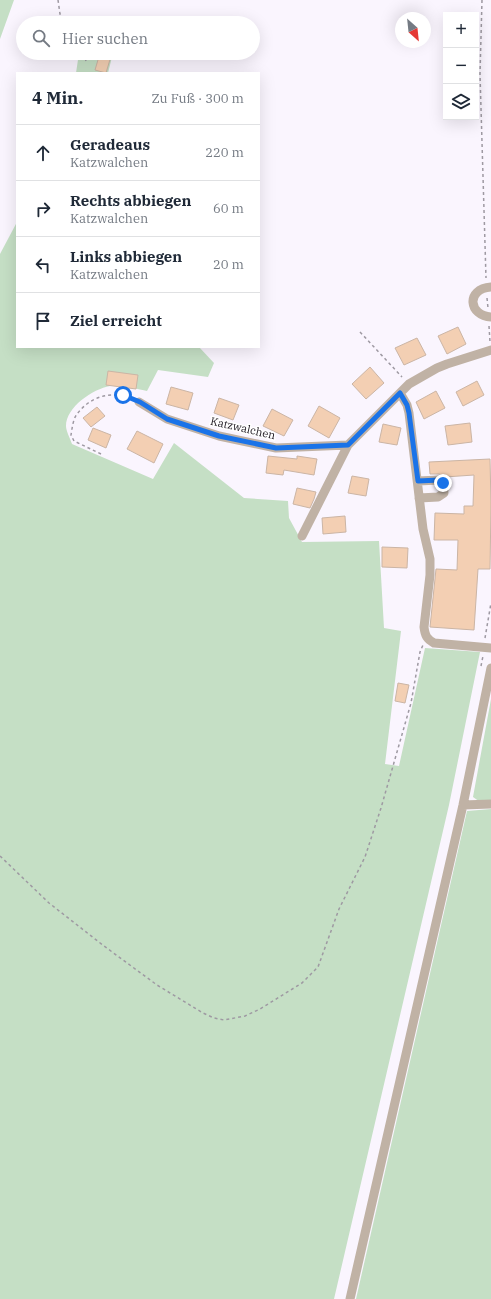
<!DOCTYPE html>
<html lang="de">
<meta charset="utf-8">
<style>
body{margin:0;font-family:"IBM Plex Serif",serif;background:#f2f2f3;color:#1f2937}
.controls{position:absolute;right:12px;top:12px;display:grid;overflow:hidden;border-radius:0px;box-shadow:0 4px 16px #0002}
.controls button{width:36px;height:36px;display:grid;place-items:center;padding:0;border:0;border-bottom:1px solid #e0e1e3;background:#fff;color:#1f2937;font:20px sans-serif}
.compass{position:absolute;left:395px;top:12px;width:36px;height:36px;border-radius:50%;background:#fff;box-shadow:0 4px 16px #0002;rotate:153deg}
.stop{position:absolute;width:12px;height:12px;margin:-9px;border:3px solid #1a73e8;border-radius:50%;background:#fff}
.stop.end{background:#1a73e8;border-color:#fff;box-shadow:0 1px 4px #0008}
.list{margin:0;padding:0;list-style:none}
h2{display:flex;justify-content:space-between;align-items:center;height:52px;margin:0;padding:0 16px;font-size:17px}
h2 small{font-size:13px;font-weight:400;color:#747a83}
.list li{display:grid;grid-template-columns:26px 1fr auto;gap:12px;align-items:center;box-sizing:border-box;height:56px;padding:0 16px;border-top:1px solid #e0e1e3}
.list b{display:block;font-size:15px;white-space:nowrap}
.list p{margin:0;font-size:13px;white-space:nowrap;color:#747a83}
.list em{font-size:13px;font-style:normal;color:#747a83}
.icon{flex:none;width:22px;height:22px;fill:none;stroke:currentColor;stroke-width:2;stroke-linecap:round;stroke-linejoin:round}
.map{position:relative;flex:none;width:491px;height:1299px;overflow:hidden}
.search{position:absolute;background:#fff;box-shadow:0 4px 16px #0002;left:16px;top:16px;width:244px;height:44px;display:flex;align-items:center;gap:10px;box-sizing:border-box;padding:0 14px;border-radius:22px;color:#747a83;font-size:15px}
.panel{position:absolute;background:#fff;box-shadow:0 4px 16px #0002;left:16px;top:72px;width:244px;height:276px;border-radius:0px}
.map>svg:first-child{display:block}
</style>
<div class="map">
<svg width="491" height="1299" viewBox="0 0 491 1299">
<rect width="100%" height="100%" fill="#faf5fe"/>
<path fill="#c5dfc5" d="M0,0H14L0,39Z
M79,53H113L108,73H76Z
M17,222V347H199L214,363L208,377L158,370L147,391C138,389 117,384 110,386C93,389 66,407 66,426C66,431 70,438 72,444L153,479L174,443L244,498L288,501L289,518L302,542L379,541L384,628L401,631L385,764L399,766L425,648L480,652L449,805L334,1299H0V254Z
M491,699V801L480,802L473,797Z
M491,809V1299H356L467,811Z"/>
<path fill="#f3cfb3" stroke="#cbb5a5" d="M100,53L111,56L106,73L95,70Z
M458,327L466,344L447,354L438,336Z
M417,338L426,355L404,365L395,348Z
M370,367L384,383L366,399L352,384Z
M108,371L138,375L136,389L106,385Z
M477,381L484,395L463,406L456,392Z
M171,387L193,393L188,410L166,404Z
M436,391L445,408L424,419L416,402Z
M219,398L239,405L233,420L214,413Z
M319,406L340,418L329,438L308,426Z
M97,407L105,416L91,427L83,418Z
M272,409L293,420L284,436L263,426Z
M470,423L472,442L448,445L445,426Z
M383,424L401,428L397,445L379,442Z
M93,428L111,435L106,448L88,440Z
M137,431L163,444L154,463L127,449Z
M268,456L297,459V456L317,459L314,475L284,470L283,475L266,473Z
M490,459L491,504L490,569H478L474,630L430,627L436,569L457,570L458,540H434L435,513L464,514V506H473L474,475L445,477L439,474H430L429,462Z
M352,476L369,479L366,496L348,493Z
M297,488L316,492L314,499L310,508L293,504Z
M345,516L346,532L323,534L322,518Z
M382,547L408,548L407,568L382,567Z
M398,683L409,685L405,703L395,701Z"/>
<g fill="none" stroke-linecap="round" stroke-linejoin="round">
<path stroke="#9e99a2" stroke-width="1.5" stroke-dasharray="3 3" stroke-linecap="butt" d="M58,0L60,14L63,23
M482,0L480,74L486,278
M83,53L86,61
M487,298L488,308
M489,326L490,342
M360,332L402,377
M101,454L74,441L71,435C72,429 73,419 77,414C90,397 110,390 130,399
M485,638L491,603
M481,666L483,656
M0,856L49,903L104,946L157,985L203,1013L214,1018L224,1020L245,1016L260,1009L302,983L318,967L339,909L365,857L381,808L411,703L420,652L423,645"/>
<path stroke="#c0b2a5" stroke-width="9" d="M491,287C465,289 469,316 491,317
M400,393L407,405L409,413L423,529L430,559V575L424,627C425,636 427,639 434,643L491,648
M139,402L167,419L219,436L276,448L348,445
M418,481L439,480L443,483L444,493L438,497L419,498
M302,536L348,445L409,384L437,368L447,364L491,350
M463,805L491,804
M350,1299L463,805L491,668"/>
</g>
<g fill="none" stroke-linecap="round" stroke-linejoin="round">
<path stroke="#1a73e8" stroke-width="5" d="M123,395L140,402L167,419L219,436L276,448L348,445L400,393L407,405L409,413L418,481L439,480L443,483"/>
</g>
<g text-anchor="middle" stroke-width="3" stroke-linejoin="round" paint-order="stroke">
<g font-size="11" fill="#1e1921" stroke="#fff">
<text transform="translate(243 428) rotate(13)" y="4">Katzwalchen</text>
</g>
</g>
</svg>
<div class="controls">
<button>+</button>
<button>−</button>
<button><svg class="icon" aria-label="layers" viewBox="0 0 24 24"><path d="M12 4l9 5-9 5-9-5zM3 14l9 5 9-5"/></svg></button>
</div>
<svg class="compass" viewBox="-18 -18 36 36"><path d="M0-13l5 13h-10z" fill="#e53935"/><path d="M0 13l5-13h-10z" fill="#747a83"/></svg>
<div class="stop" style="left:123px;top:395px"></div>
<div class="stop end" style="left:443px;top:483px"></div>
<div class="search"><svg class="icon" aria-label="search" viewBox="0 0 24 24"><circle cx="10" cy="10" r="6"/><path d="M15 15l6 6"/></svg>Hier suchen</div>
<section class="panel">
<h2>4 Min.<small>Zu Fuß · 300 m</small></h2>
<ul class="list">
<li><svg class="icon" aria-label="ahead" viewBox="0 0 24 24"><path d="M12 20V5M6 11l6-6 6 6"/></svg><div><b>Geradeaus</b><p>Katzwalchen</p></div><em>220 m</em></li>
<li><svg class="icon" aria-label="right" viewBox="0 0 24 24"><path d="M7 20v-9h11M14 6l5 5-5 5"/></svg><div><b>Rechts abbiegen</b><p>Katzwalchen</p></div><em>60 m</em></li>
<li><svg class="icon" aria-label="left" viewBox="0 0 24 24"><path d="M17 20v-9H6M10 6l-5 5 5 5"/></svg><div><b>Links abbiegen</b><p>Katzwalchen</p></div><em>20 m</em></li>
<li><svg class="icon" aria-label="arrive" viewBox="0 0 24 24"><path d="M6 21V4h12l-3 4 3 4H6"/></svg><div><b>Ziel erreicht</b></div></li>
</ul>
</section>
</div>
